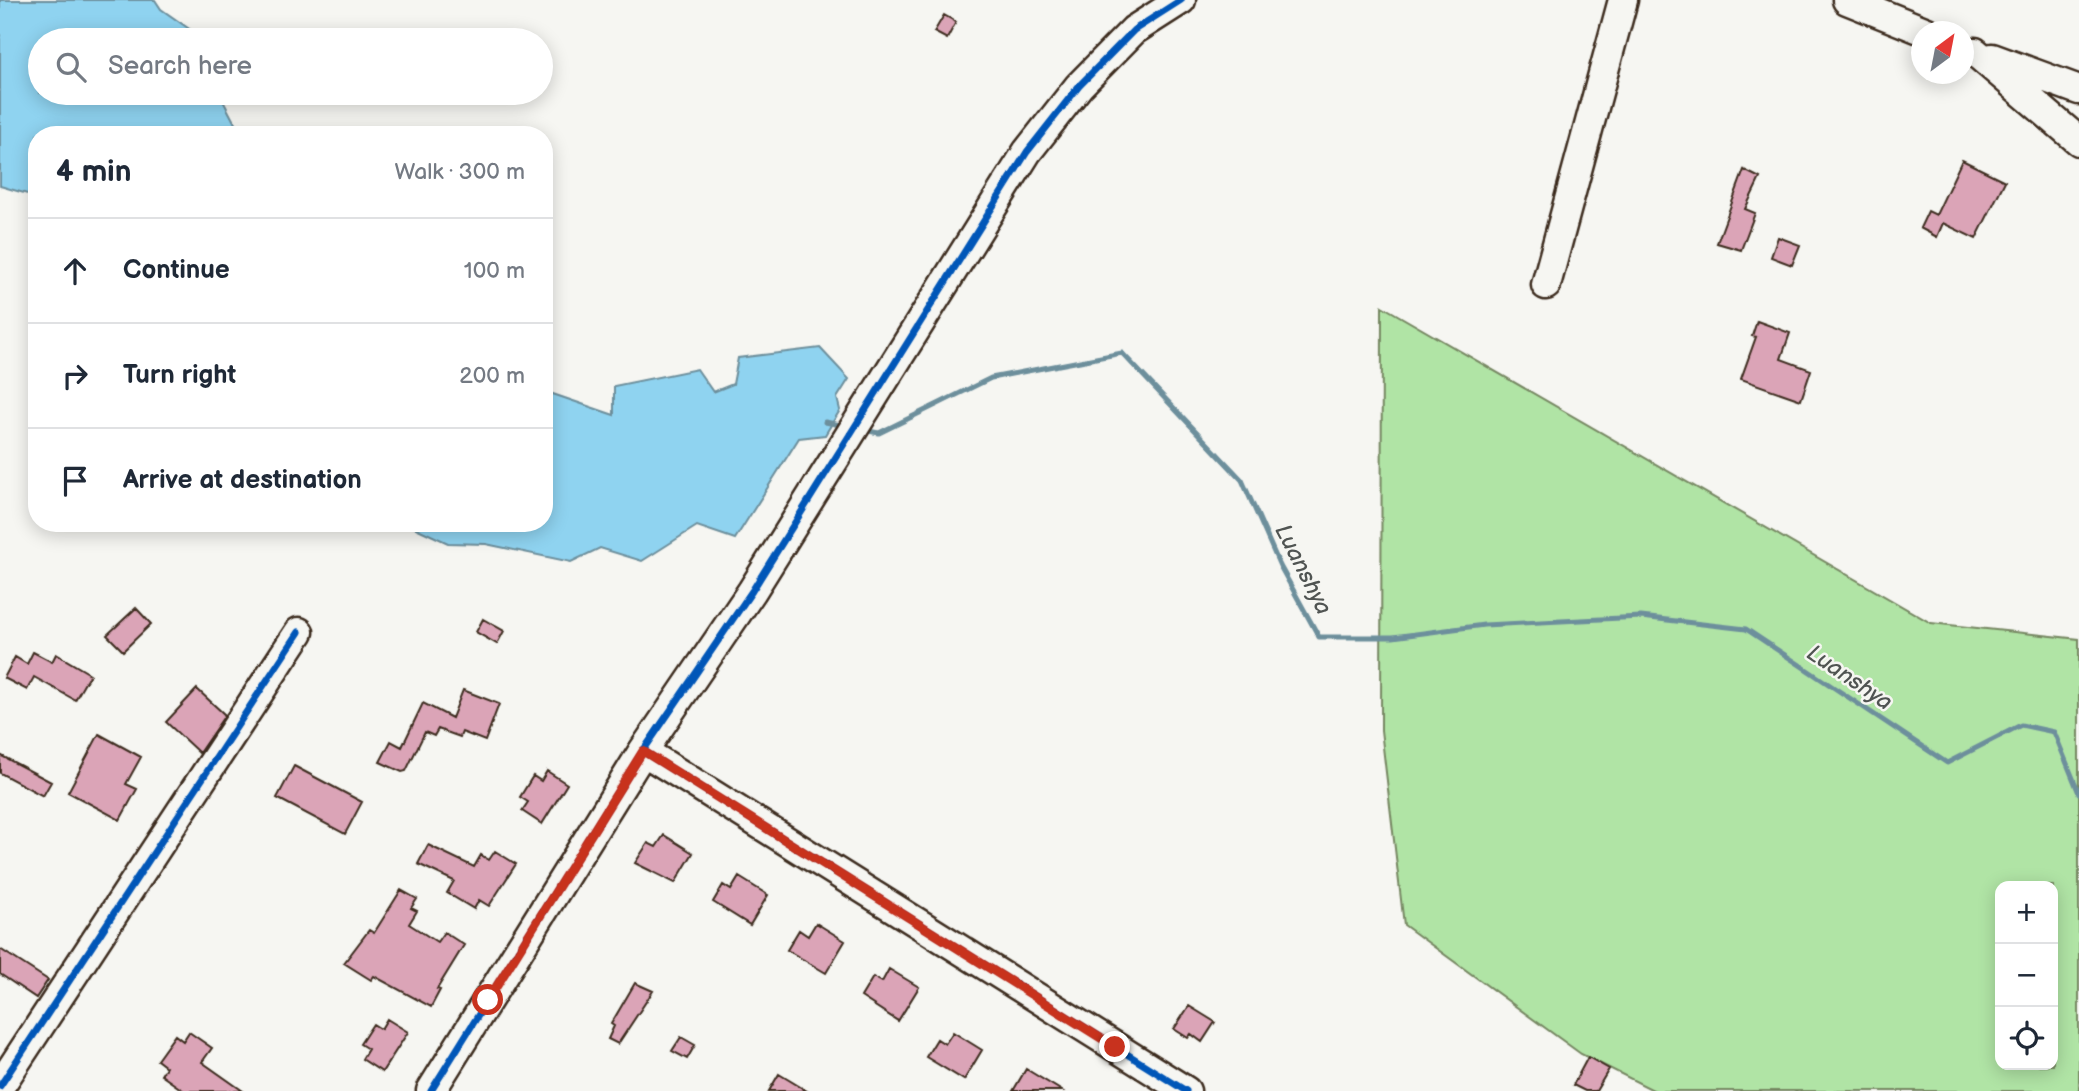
<!DOCTYPE html>
<meta charset="utf-8">
<style>
body{margin:0;font-family:"Balsamiq Sans",sans-serif;background:#f2f2f3;color:#1f2937}
.controls{position:absolute;right:21px;bottom:21px;display:grid;overflow:hidden;border-radius:14px;box-shadow:0 4px 18px #0003}
.controls button{width:63px;height:63px;display:grid;place-items:center;padding:0;border:0;border-bottom:2px solid #e0e1e3;background:#fff;color:#1f2937;font:35px sans-serif}
.compass{position:absolute;left:1911px;top:21px;width:63px;height:63px;border-radius:50%;background:#fff;box-shadow:0 4px 18px #0003;rotate:32deg}
.stop{position:absolute;width:21px;height:21px;margin:-16px;border:5px solid #c8321e;border-radius:50%;background:#fff}
.stop.end{background:#c8321e;border-color:#fff;box-shadow:0 2px 7px #0008}
.list{margin:0;padding:0;list-style:none}
h2{display:flex;justify-content:space-between;align-items:center;height:91px;margin:0;padding:0 28px;font-size:30px}
h2 small{font-size:23px;font-weight:400;color:#747a83}
.list li{display:grid;grid-template-columns:46px 1fr auto;gap:21px;align-items:center;box-sizing:border-box;height:105px;padding:0 28px;border-top:2px solid #e0e1e3}
.list b{display:block;font-size:26px;white-space:nowrap}
.list em{font-size:23px;font-style:normal;color:#747a83}
.icon{flex:none;width:38px;height:38px;fill:none;stroke:currentColor;stroke-width:2;stroke-linecap:round;stroke-linejoin:round}
.map{position:relative;flex:none;width:2079px;height:1091px;overflow:hidden}
.search{position:absolute;background:#fff;box-shadow:0 4px 18px #0003;left:28px;top:28px;width:525px;height:77px;display:flex;align-items:center;gap:18px;box-sizing:border-box;padding:0 24px;border-radius:38px;color:#747a83;font-size:26px}
.panel{position:absolute;background:#fff;box-shadow:0 4px 18px #0003;left:28px;top:126px;width:525px;height:406px;border-radius:28px}
.map>svg:first-child{display:block}
</style>
<div class="map">
<svg width="2079" height="1091" viewBox="0 0 2079 1091">
<rect width="100%" height="100%" fill="#f6f6f2"/>
<filter id="ink" filterUnits="userSpaceOnUse"><feTurbulence type="fractalNoise" baseFrequency=".0143" numOctaves="2"/><feDisplacementMap in="SourceGraphic" scale="14" xChannelSelector="R" yChannelSelector="G"/><feConvolveMatrix kernelMatrix="1 2 1 2 8 2 1 2 1" color-interpolation-filters="sRGB"/></filter>
<g filter="url(#ink)">
<path fill="#b0e4a5" stroke="#768762" stroke-width="2" fill-rule="evenodd" d="M1382,306L1931,623L2079,639V1091H1655L1581,1054L1404,925L1381,730ZM2000,886H2053V1065H2000Z"/>
<path fill="#8fd3f0" stroke="#6d8f9c" stroke-width="2" d="M0,0H155L161,9L205,40H40V93H219L241,135H37V204L31,195L0,186Z
M820,348L849,379L837,398L840,410L825,435L799,438L735,539L697,526L642,561L600,548L571,562L486,544L448,543L405,523H544V391L614,415V386L697,369L713,392L733,384L738,358Z"/>
<g fill="none" stroke-linecap="round" stroke-linejoin="round">
<path stroke="#6d8f9c" stroke-width="5" d="M825,422L846,426
M863,430L879,433L991,378L1122,353L1242,480L1280,566L1319,637H1393L1484,625L1641,617L1746,629L1947,763L2021,725L2054,732L2079,793"/>
</g>
<path fill="#dba4b7" stroke="#3b2a1e" stroke-width="2" d="M944,15L956,22L947,39L934,32Z
M1962,160L2005,181L1976,239L1943,223L1937,237L1920,228L1928,211L1936,215Z
M1744,170L1760,178L1745,209L1755,213L1741,250L1717,243Z
M1778,237L1800,245L1792,265L1771,257Z
M1757,321L1790,333L1781,359L1811,370L1801,400L1741,379L1756,337L1752,336Z
M136,608L151,624L123,651L107,635Z
M483,619L504,631L497,644L476,632Z
M33,652L52,662L56,654L90,674L75,700L34,677L27,690L4,678L15,657L27,664Z
M197,689L225,715L199,753L166,722Z
M463,690L499,704L485,741L462,732L460,737L438,729L434,736L425,732L406,771L402,772L380,762L391,741L402,747L423,703L452,718Z
M99,734L141,757L126,784L137,789L120,820L68,792Z
M0,755L51,782L43,796L0,773Z
M294,766L362,802L345,834L277,798Z
M547,771L567,784L542,824L522,811L528,802L520,797L533,776L541,781Z
M664,835L693,853L675,883L635,863L648,843L656,847Z
M428,845L474,867L481,855L489,860L495,851L516,864L489,906L479,900L474,909L447,893L454,881L418,864Z
M739,877L768,895L750,925L713,902L723,885L731,890Z
M401,890L417,899L411,908L417,911L409,924L437,942L444,932L464,945L437,989L440,990L431,1007L374,976L371,980L344,963L369,930L374,933Z
M816,923L845,941L826,973L787,950L799,930L808,936Z
M0,949L48,980L36,998L0,974Z
M889,969L919,987L898,1021L861,997L873,977L882,982Z
M635,983L653,991L618,1044L608,1039L614,1026L611,1024Z
M1189,1006L1215,1022L1202,1042L1191,1034L1188,1038L1174,1029Z
M387,1019L408,1032L382,1072L362,1059L368,1049L360,1044L373,1024L381,1029Z
M189,1032L212,1048L202,1062L243,1091H184L161,1075L166,1067L157,1060L175,1035L183,1041Z
M953,1032L982,1050L964,1080L926,1057L937,1039L945,1044Z
M681,1037L695,1045L687,1059L672,1051Z
M1588,1057L1609,1069L1596,1091H1585L1573,1085Z
M1026,1069L1062,1091H1013Z
M779,1074L807,1091H769Z"/>
<g fill="none" stroke-linecap="round" stroke-linejoin="round">
<g stroke="#3b2a1e" stroke-width="33">
<path id="minor" d="M1847,0L1927,32
M1975,52L2079,141
M1992,58L2079,90
M1546,285L1623,0
M643,751L1186,1091
M0,1086L299,632
M431,1091L643,751L752,591L1027,152L1079,86L1134,30L1181,0"/>
</g>
<use href="#minor" stroke="#f6f6f2" stroke-width="28"/>
<g stroke="#f6f6f2" stroke-width="11">
<path id="cycleway" d="M643,751L1186,1091
M0,1086L299,632
M431,1091L643,751L752,591L1027,152L1079,86L1134,30L1181,0"/>
</g>
<use href="#cycleway" stroke="#0057b8" stroke-width="7"/>
</g>
</g>
<g fill="none" stroke-linecap="round" stroke-linejoin="round" filter="url(#ink)">
<path stroke="#c8321e" stroke-width="9" d="M488,1000L643,751L1115,1047"/>
</g>
<g text-anchor="middle" stroke-width="5" stroke-linejoin="round" paint-order="stroke">
<g font-size="23" font-style="italic" fill="#505452" stroke="#f6f6f2">
<text transform="translate(1304 569) rotate(63)" y="8">Luanshya</text>
<text transform="translate(1850 677) rotate(34)" y="8">Luanshya</text>
</g>
</g>
</svg>
<div class="controls">
<button>+</button>
<button>−</button>
<button><svg class="icon" aria-label="locate" viewBox="0 0 24 24"><circle cx="12" cy="12" r="6"/><path d="M12 2v4M12 18v4M2 12h4M18 12h4"/></svg></button>
</div>
<svg class="compass" viewBox="-18 -18 36 36"><path d="M0-13l5 13h-10z" fill="#e53935"/><path d="M0 13l5-13h-10z" fill="#747a83"/></svg>
<div class="stop" style="left:488px;top:1000px"></div>
<div class="stop end" style="left:1115px;top:1047px"></div>
<div class="search"><svg class="icon" aria-label="search" viewBox="0 0 24 24"><circle cx="10" cy="10" r="6"/><path d="M15 15l6 6"/></svg>Search here</div>
<section class="panel">
<h2>4 min<small>Walk · 300 m</small></h2>
<ul class="list">
<li><svg class="icon" aria-label="ahead" viewBox="0 0 24 24"><path d="M12 20V5M6 11l6-6 6 6"/></svg><div><b>Continue</b></div><em>100 m</em></li>
<li><svg class="icon" aria-label="right" viewBox="0 0 24 24"><path d="M7 20v-9h11M14 6l5 5-5 5"/></svg><div><b>Turn right</b></div><em>200 m</em></li>
<li><svg class="icon" aria-label="arrive" viewBox="0 0 24 24"><path d="M6 21V4h12l-3 4 3 4H6"/></svg><div><b>Arrive at destination</b></div></li>
</ul>
</section>
</div>
